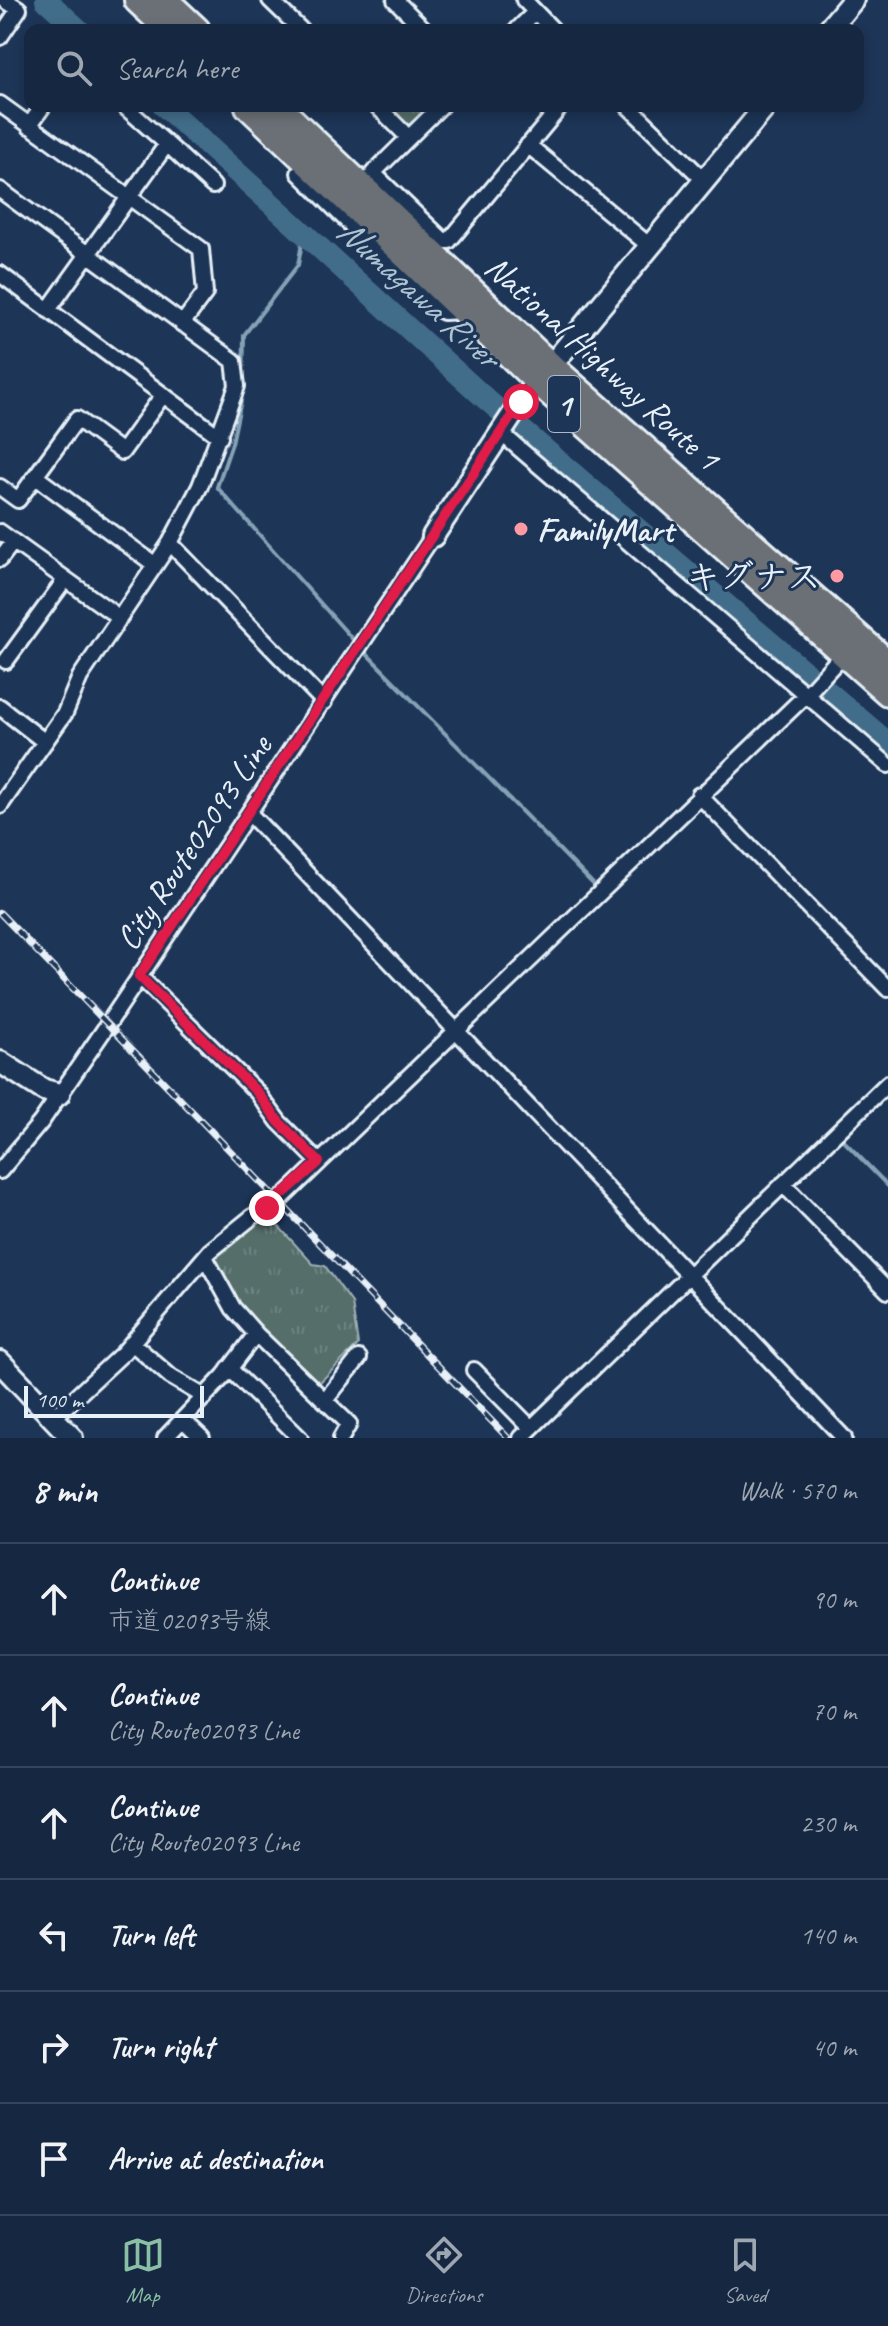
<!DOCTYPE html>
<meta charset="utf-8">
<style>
body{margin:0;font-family:Caveat,"Klee One",sans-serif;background:#1f3048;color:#f1f3f6}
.scale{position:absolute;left:24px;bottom:20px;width:180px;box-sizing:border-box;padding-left:8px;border:4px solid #e8f1f8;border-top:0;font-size:22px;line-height:28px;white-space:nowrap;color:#e8f1f8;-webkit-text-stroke:6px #1d3557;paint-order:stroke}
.stop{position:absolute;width:24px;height:24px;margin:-18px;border:6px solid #e11d48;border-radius:50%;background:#fff}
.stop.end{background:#e11d48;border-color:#fff;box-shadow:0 2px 8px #0008}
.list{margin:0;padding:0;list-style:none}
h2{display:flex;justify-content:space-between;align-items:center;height:104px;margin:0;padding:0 32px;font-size:34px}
h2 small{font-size:26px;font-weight:400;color:#9ea6b1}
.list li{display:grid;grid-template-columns:52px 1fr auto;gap:24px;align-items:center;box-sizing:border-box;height:112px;padding:0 32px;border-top:2px solid #35445a}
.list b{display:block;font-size:30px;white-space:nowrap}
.list p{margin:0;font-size:26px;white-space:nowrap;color:#9ea6b1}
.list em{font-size:26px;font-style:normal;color:#9ea6b1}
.icon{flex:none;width:44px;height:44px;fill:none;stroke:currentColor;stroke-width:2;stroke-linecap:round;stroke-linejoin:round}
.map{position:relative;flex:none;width:888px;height:1438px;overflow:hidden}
.search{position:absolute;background:#162841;box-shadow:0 4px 12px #0003;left:24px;right:24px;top:24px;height:88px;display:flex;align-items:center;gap:20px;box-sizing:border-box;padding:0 28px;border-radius:16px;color:#9ea6b1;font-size:30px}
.sheet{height:776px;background:#162841}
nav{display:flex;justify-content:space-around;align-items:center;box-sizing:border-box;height:112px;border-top:2px solid #35445a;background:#162841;font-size:22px;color:#9ea6b1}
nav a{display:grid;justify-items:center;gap:4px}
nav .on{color:#8abfa5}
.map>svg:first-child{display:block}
</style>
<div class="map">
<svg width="888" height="1438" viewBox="0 0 888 1438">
<defs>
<pattern id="park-tufts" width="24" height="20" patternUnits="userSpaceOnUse" patternTransform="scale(2)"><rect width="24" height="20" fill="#546e6b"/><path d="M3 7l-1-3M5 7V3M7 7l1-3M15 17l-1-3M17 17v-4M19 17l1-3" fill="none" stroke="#6d8381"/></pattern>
</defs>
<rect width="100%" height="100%" fill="#1d3557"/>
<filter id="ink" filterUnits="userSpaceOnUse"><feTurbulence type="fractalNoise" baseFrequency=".0125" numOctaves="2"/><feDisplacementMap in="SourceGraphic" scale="16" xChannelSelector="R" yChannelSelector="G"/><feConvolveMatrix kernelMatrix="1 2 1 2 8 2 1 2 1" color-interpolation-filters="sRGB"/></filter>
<g filter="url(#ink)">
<path fill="url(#park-tufts)" stroke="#9eb0b2" stroke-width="2" d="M384,106H432L412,127L404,126Z
M271,1218L313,1264L325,1266L352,1303L358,1345L318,1384L237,1304L211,1257L252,1223Z"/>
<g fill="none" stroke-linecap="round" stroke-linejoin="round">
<path stroke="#85a2b6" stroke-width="4" d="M304,232L298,265L244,335L243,391L232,443L217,487L356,643
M362,649L596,887
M840,1137L888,1186"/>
<path stroke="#436d8a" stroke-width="22" d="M46,0L79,30
M164,106L487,400L888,743"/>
<g stroke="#e8f1f8" stroke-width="20">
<path id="street" d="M270,0L301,30
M395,0L425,30
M524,0L553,30
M517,30L535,12
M0,37L19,9L5,0
M0,104L201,249L205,293L182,324
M377,106L408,137
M441,106L373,173L444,241H449L561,106
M628,106L705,181
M29,126L43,106
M167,144L213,186
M528,145L651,247
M299,173L432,306L444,312L462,311
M0,190L234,361L237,386L200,486L170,543L80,677L65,713L0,806
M0,274L220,437
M48,310L167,144L124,106
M501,433L888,765
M36,477L154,564
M0,487L18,500L77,419L122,452L163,395
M0,532L117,616
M170,543L324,702
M0,559L13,542
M6,661L65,580
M0,707L45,742
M699,795L888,989
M249,813L844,1438
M139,976L257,1092L279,1122L319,1162
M0,1171L41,1122L104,1030L433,536
M783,1184L888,1291
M256,1334L349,1424L341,1438
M132,1343L171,1377L205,1397
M229,1368L300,1438
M474,1370L531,1428
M326,1399L359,1358
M53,1418L123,1353L210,1251L252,1217L280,1200L806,695L844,653
M183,1420L202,1438
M165,1438L224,1376L256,1334L233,1308L205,1257
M521,1438L888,1083"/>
</g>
<g stroke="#e8f1f8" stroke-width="26">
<path id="secondary" d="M828,30L853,0
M433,536L521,402L766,106
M0,1062L44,1090L59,1094
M0,1362L72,1438"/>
</g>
<g stroke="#e8f1f8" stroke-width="32">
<path id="highway" d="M138,0L170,30
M164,0L196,30
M249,106L539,382L888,692
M276,106L551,367L888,664"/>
</g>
<use href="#street" stroke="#1d3557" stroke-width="14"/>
<use href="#secondary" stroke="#1d3557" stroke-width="20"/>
<use href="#highway" stroke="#6b7074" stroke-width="26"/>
<g stroke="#e8f1f8" stroke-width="7">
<path id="rail" d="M0,913L508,1438"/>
</g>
<use href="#rail" stroke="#1d3557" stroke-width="4" stroke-dasharray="12" stroke-linecap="butt"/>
</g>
</g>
<g fill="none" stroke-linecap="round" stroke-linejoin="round" filter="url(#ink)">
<path stroke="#e11d48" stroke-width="10" d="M267,1208L319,1162L279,1122L257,1092L139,976L521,402"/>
</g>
<g fill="#ff9aa2" stroke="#1d3557" stroke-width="3">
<circle cx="521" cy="529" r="8"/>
<circle cx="837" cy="576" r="8"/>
</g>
<g text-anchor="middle" stroke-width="6" stroke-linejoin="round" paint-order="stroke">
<rect fill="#1d3557" stroke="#abb9c8" stroke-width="2" x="548" y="376" width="32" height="56" rx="6"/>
<g font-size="32" font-weight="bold" fill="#e8f1f8">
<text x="564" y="415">1</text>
</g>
<g font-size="34" fill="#e8f1f8" stroke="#1d3557">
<text transform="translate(603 362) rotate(42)" y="12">National Highway Route 1</text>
<text transform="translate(193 842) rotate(-56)" y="12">City Route02093 Line</text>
</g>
<g font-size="34" font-weight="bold" fill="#e8f1f8" stroke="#1d3557" text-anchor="start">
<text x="537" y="541">FamilyMart</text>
<text x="821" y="588" text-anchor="end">キグナス</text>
</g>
<g font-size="36" font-style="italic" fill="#aec3d2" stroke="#1d3557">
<text transform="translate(419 292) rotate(42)" y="13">Numagawa River</text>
</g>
</g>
</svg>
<div class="scale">100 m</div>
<div class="stop" style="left:521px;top:402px"></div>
<div class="stop end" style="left:267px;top:1208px"></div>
<div class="search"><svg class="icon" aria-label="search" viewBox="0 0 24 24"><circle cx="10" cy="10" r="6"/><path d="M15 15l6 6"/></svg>Search here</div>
</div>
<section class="sheet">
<h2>8 min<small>Walk · 570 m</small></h2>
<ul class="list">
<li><svg class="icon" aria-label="ahead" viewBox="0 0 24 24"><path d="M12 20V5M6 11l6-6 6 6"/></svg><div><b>Continue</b><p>市道02093号線</p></div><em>90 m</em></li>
<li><svg class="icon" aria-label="ahead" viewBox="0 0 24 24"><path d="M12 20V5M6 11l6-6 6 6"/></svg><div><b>Continue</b><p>City Route02093 Line</p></div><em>70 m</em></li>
<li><svg class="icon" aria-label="ahead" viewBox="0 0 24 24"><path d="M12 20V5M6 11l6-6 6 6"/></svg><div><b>Continue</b><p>City Route02093 Line</p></div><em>230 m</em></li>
<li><svg class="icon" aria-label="left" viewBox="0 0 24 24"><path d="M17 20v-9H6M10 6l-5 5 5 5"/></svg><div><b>Turn left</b></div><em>140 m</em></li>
<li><svg class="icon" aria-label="right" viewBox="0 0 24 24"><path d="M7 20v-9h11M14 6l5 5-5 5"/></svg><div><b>Turn right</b></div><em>40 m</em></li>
<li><svg class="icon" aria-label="arrive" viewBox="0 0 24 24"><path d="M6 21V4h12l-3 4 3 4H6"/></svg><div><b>Arrive at destination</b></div></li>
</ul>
</section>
<nav>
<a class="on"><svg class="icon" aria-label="map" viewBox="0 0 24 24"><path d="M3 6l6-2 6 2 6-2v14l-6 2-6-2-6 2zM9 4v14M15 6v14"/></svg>Map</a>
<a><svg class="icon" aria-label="directions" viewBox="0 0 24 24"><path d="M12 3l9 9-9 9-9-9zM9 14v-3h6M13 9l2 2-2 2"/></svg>Directions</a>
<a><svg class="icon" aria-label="saved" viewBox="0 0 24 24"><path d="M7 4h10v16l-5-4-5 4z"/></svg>Saved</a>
</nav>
